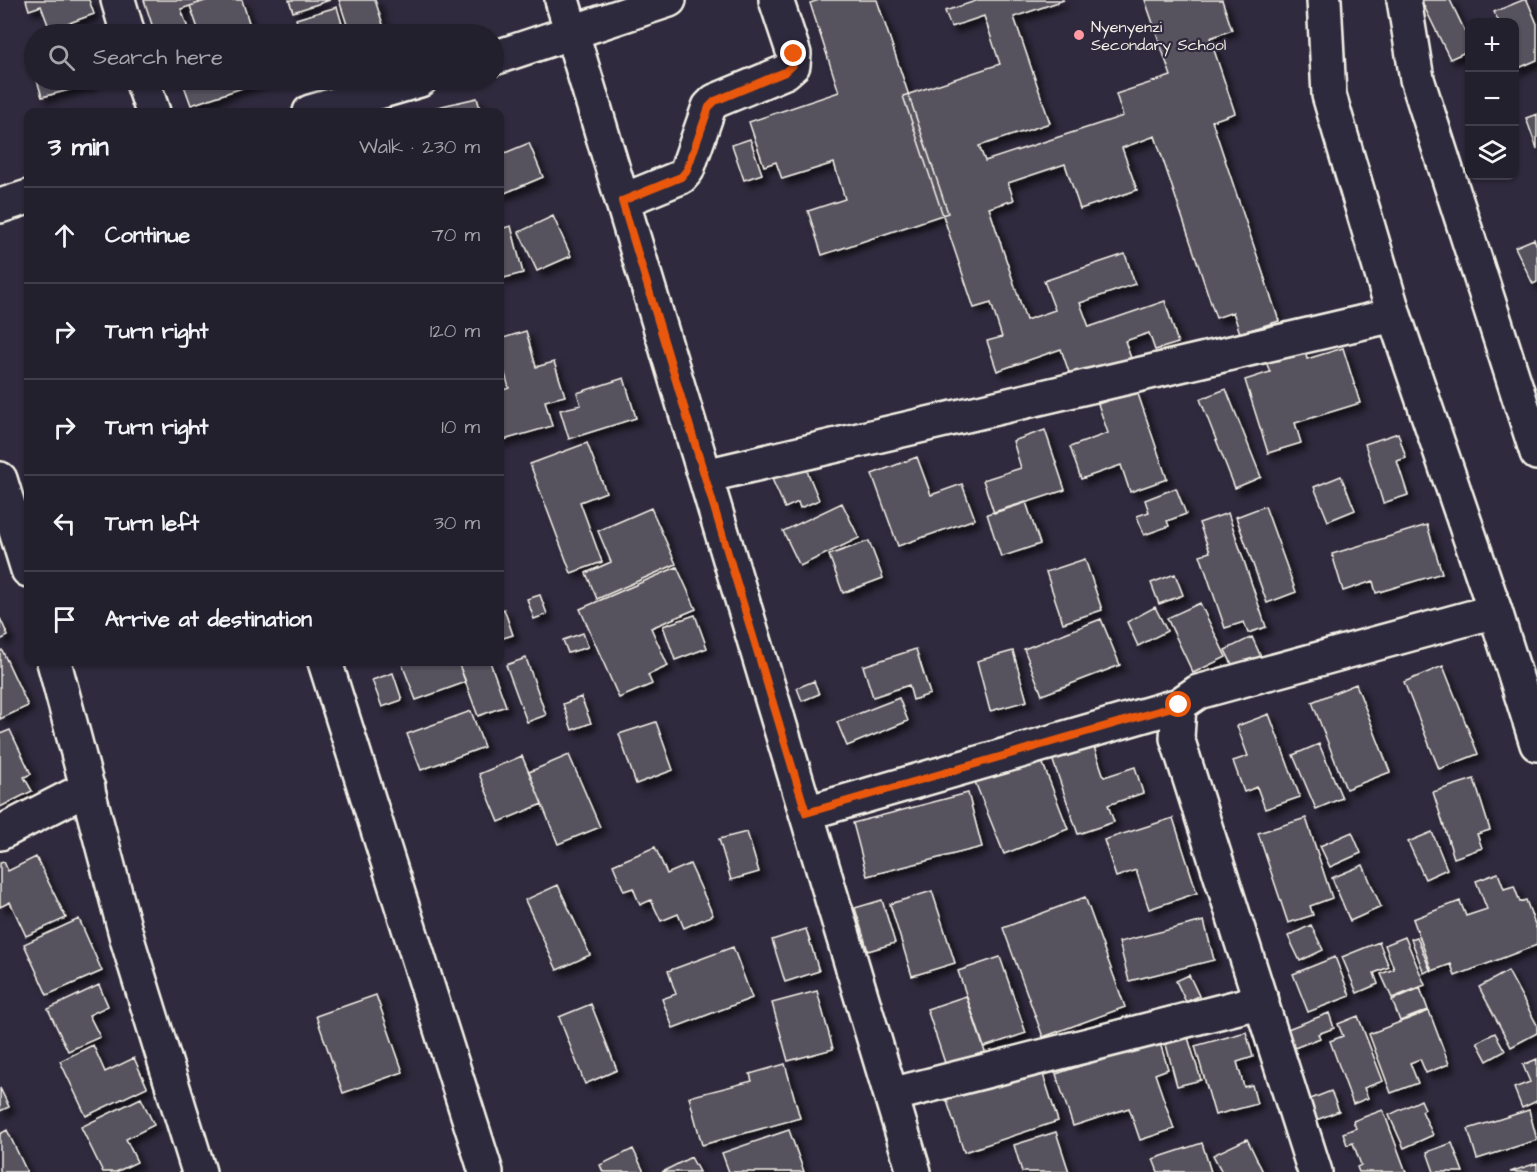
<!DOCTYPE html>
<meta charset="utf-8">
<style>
body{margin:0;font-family:"Architects Daughter",sans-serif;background:#2b2836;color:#f1f3f6}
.controls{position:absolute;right:18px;top:18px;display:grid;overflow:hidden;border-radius:12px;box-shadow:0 2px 4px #0004}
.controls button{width:54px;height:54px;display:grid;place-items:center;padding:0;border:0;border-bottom:2px solid #403e4a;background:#23202e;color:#f1f3f6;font:30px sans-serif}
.stop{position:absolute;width:18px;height:18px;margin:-14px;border:4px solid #ea580c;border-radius:50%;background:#fff}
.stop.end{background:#ea580c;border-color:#fff;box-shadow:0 2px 6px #0008}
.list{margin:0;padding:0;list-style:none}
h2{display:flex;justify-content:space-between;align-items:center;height:78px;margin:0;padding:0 24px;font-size:26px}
h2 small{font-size:20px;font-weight:400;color:#a3a3aa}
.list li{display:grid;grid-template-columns:39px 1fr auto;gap:18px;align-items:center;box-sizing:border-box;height:96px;padding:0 24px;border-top:2px solid #403e4a}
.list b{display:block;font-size:22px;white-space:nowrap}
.list em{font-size:20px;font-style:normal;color:#a3a3aa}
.icon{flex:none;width:33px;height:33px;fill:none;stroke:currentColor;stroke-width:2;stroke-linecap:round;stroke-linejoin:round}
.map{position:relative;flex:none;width:1537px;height:1172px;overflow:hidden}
.search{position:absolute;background:#23202e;box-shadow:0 2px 4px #0004;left:24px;top:24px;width:480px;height:66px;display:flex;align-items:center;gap:15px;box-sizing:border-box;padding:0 21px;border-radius:33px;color:#a3a3aa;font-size:22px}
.panel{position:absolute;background:#23202e;box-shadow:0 2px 4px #0004;left:24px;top:108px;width:480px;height:558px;border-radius:12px}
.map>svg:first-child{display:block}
</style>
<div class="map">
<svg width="1537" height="1172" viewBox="0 0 1537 1172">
<defs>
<filter id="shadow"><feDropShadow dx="5.5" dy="5.5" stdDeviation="3" flood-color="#0009"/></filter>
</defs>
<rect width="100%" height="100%" fill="#2f2a3d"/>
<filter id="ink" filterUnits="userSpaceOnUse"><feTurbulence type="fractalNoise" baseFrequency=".0167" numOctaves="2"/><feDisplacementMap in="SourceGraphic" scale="12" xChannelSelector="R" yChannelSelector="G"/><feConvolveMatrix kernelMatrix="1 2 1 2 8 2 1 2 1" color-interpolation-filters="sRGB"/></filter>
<g filter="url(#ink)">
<path fill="#56525f" stroke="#f4f1e8" stroke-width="1.5" filter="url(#shadow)" d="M26,0H89L94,14L50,30L41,6L29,10Z
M144,0H198L199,3L181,9L190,34H155Z
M208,0H242L251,29L237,34H200L190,6Z
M289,0H330L293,12Z
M339,0H375L386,34H350Z
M819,0H877L948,213L822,255L808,211L845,199L834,163L782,179L776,162L764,166L749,122L839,92L810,3Z
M979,0H1064L1014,17L1050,123L979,146L985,161L1123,116L1116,94L1171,76L1145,0H1222L1232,30L1210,38L1235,113L1212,121L1279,321L1240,333L1233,312L1216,318L1155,136L1122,148L1137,190L1080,209L1065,164L1008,183L1014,200L989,208L1026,320L1055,310L1044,281L1125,254L1135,284L1080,303L1089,327L1165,301L1178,343L1155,350L1149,333L1125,341L1132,361L1072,381L1061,349L997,371L987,341L1002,337L991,303L974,308L903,96L1000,64L984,16L951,27L945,11Z
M1421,0H1450L1470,42V50L1450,59Z
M1523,0H1527L1537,24V60L1514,70V22H1499L1494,12Z
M337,7L345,34H301L296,19Z
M37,80H91L92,84L42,97Z
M182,80H266L191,105Z
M477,98L481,112H434L433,108Z
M1537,114V149L1526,118Z
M750,139L762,174L744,180L732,145Z
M529,143L543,177L500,195V155Z
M553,216L571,256L537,271L519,232Z
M511,226L523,273L500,279V229Z
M1534,239L1537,246V282L1533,284L1515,247Z
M526,331L536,367L554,362L565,396L545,401L552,426L500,441V391L509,388L500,356V339Z
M1304,347L1307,359L1343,348L1360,403L1295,423L1301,443L1268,453L1245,380L1270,372L1265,359Z
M624,378L636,418L569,439L560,410L581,405L577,393Z
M1226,389L1261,477L1235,488L1200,399Z
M1137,391L1167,479L1130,492L1121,465L1081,479L1070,447L1108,433L1098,404Z
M1045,430L1065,490L994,513L983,480L1021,468L1013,441Z
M1398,433L1406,458L1397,461L1408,495L1383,503L1365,444Z
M587,443L606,492L580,502L602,562L571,573L530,464Z
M917,457L931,495L962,484L975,519L898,546L872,474Z
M805,466L819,500L800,508L798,502L785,508L772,479Z
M1341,476L1355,510L1328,521L1314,487Z
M1176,488L1186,514L1167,521L1169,526L1144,535L1137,516L1149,512L1145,500Z
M1026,502L1040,544L1001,557L987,514Z
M842,503L859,538L800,566L783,531Z
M1265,506L1296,592L1267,603L1236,517Z
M651,508L676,564L597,599L586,573L611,562L598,531Z
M1228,513L1266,627L1248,633L1244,622L1225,628L1200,555L1210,552L1199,523Z
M1427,525L1442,573L1376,593L1373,581L1343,591L1332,554Z
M869,541L883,578L843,593L829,555Z
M1085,559L1102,610L1063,623L1046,572Z
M677,567L696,609L651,628L668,666L648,675L652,684L619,698L580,609Z
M1175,574L1183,595L1159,604L1151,583Z
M540,595L547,614L534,619L527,599Z
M1200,603L1226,657L1193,673L1167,618Z
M1155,607L1167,631L1138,646L1127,622Z
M504,609L513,635L500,639V611Z
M695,615L707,648L675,660L663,626Z
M0,618L8,636L0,640Z
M1101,619L1120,665L1042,695L1024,649Z
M583,633L588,647L568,653L563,640Z
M1252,637L1265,666L1239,678L1225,650Z
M916,649L930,694L913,700L909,685L873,697L863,666Z
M2,650L28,706L0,719V651Z
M1013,651L1027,701L990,711L977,661Z
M526,658L546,715L527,722L506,665Z
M408,662H458L466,682L416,700L402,664Z
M458,662H490L506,706L478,716Z
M1443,666L1478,754L1439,769L1404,682Z
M393,673L402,700L382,707L372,680Z
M814,681L819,694L802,701L797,688Z
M1356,684L1390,772L1346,789L1312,702Z
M581,697L591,723L572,730L563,704Z
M899,698L908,721L847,746L837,722Z
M471,711L484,747L421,770L407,734Z
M1269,714L1300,797L1265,809L1257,787L1244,792L1233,761L1248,756L1237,726Z
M656,722L673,770L636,784L619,734Z
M10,730L31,774L24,777L32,791L0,807V734Z
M1093,744L1104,777L1135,767L1143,793L1108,805L1114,822L1078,834L1052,758Z
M1319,744L1342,798L1316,809L1293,755Z
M569,755L600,827L558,844L529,772Z
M522,756L542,804L499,822L479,774Z
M1040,756L1068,829L1004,854L975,782Z
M1474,779L1490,830L1477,834L1482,848L1454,858L1433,792Z
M968,793L982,847L867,876L853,823Z
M1173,818L1197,893L1149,909L1136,870L1116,877L1104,840Z
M1306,818L1332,898L1310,906L1313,915L1288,923L1258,833Z
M747,832L759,872L731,880L719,839Z
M1352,832L1361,853L1330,867L1320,846Z
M1432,832L1447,869L1425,879L1408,842Z
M655,847L667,874L690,864L713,915L684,928L678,914L661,921L651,900L640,905L633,888L624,891L613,865Z
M36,857L66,918L26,936L10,902L0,907V863L4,862L8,871Z
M1363,865L1381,907L1350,921L1332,878Z
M1498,873L1504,889L1514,886L1520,902L1526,900L1537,930V945L1455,976L1451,964L1432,971L1413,919L1460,901L1466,916L1487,909L1476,881Z
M558,885L590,955L557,970L525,900Z
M932,891L955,963L912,976L890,904Z
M1085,897L1125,1007L1043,1037L1003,928Z
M882,900L895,943L868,951L855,908Z
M79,919L102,971L47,995L24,944Z
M1204,921L1214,960L1129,981L1119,942Z
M1311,925L1323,950L1300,961L1288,936Z
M806,929L819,971L785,982L772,940Z
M1405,937L1425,985L1392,998L1381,974L1394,969L1385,945Z
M1417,937L1430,970L1424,973L1411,939Z
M1379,942L1389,967L1374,973L1378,984L1357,993L1342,957Z
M733,947L752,998L673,1028L662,999L676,994L668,971Z
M1000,957L1026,1033L984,1047L958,971Z
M1335,957L1350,996L1308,1012L1293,974Z
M1508,971L1537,1025V1033L1511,1047L1479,987Z
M1189,975L1199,996L1186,1002L1176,981Z
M99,985L108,1006L89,1015L100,1037L68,1051L48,1009Z
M1420,988L1428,1010L1400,1021L1392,1000Z
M817,991L833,1049L788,1061L772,1003Z
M376,995L403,1072L343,1093L316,1016Z
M966,996L985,1052L946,1066L927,1009Z
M591,1004L617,1070L585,1084L559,1017Z
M1429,1011L1449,1064L1426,1073L1420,1059L1410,1063L1418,1083L1391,1093L1369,1034Z
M1329,1013L1334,1028L1318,1034L1320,1038L1292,1049L1285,1030Z
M1358,1016L1383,1081L1364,1088L1368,1098L1353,1104L1330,1041L1343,1036L1338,1024Z
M1186,1031L1201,1080L1177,1086L1164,1037Z
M1246,1032L1253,1057L1237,1062L1244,1087L1252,1085L1257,1104L1215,1115L1195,1046Z
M1495,1033L1505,1051L1487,1061L1477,1042Z
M1159,1040L1168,1069L1155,1074L1174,1129L1140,1140L1129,1108L1073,1126L1056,1074Z
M93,1045L105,1072L134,1058L147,1087L86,1116L60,1061Z
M1537,1059V1101L1522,1108L1514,1088L1530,1082L1523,1065Z
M785,1064L800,1118L702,1145L689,1097L752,1081L750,1074Z
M1041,1068L1058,1121L964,1152L946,1098Z
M0,1088L9,1107L0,1111Z
M1331,1091L1339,1111L1306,1124L1298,1104Z
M141,1098L154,1125L126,1139L137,1162L116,1172H103L81,1127Z
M1421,1100L1425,1109L1422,1111L1433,1135L1404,1148L1389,1115Z
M1383,1110L1406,1172H1359L1357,1167L1361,1165L1353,1143L1347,1145L1343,1133L1356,1128L1353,1121Z
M1529,1110L1537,1140L1477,1159L1468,1129Z
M7,1130L27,1172H0V1134Z
M789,1130L804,1172H729L722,1153Z
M1056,1132L1069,1172H1022L1014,1145Z
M1247,1139L1263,1172H1222L1213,1155Z
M1202,1143L1211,1172H1158L1153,1159Z
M1452,1143L1463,1172H1434L1427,1152Z
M633,1149L644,1172H603L600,1165Z
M691,1157L699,1172H662Z
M1537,1163V1172H1510Z"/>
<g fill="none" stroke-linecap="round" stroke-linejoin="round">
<g stroke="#f4f1e8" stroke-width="38">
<path id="minor" d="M118,0L128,34
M562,0L914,1172
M1324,0L1329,95L1394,315L1495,611L1537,744
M1404,0L1417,79L1537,453
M494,58L669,0
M142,80L153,112
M310,112L420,80
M622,201L681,177L687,170L709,107L715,101L785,72L793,65L794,54L776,0
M0,206L28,197
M705,476L1394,315
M0,479L28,570
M54,662L128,942L199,1172
M325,662L486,1172
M806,813L1179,705
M0,833L88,788
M891,1095L1262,1001
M1315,1172L1177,738L1179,705L1198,692L1495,611"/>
</g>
<use href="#minor" stroke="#2f2a3d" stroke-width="33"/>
</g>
</g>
<g fill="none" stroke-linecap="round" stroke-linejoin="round" filter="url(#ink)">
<path stroke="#ea580c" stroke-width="8" d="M794,54L793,65L785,72L715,101L709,107L687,170L681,177L622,201L806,813L1179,705"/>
</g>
<circle fill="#ff9aa2" stroke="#2f2a3d" stroke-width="2" cx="1079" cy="35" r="6"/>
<g text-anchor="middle" stroke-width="4.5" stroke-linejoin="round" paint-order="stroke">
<g font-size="16" fill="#f4f1e8" stroke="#2f2a3d" text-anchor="start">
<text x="1091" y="32">Nyenyenzi<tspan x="1091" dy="18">Secondary School</tspan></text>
</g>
</g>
</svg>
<div class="controls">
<button>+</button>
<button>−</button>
<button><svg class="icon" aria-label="layers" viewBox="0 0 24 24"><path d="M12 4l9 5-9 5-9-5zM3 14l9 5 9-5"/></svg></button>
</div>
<div class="stop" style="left:1179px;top:705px"></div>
<div class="stop end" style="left:794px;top:54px"></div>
<div class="search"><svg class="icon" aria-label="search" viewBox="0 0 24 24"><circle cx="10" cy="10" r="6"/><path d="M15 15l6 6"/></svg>Search here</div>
<section class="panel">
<h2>3 min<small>Walk · 230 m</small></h2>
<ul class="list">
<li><svg class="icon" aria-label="ahead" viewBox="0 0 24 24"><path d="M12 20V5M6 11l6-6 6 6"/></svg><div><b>Continue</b></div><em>70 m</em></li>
<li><svg class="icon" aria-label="right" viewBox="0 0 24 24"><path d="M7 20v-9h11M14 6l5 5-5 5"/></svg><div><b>Turn right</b></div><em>120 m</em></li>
<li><svg class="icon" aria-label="right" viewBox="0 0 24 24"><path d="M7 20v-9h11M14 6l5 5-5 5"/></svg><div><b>Turn right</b></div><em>10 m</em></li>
<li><svg class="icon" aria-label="left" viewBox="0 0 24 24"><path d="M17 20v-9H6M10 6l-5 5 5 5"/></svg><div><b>Turn left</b></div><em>30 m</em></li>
<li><svg class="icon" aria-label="arrive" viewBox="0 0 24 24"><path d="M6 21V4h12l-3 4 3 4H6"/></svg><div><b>Arrive at destination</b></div></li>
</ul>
</section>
</div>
